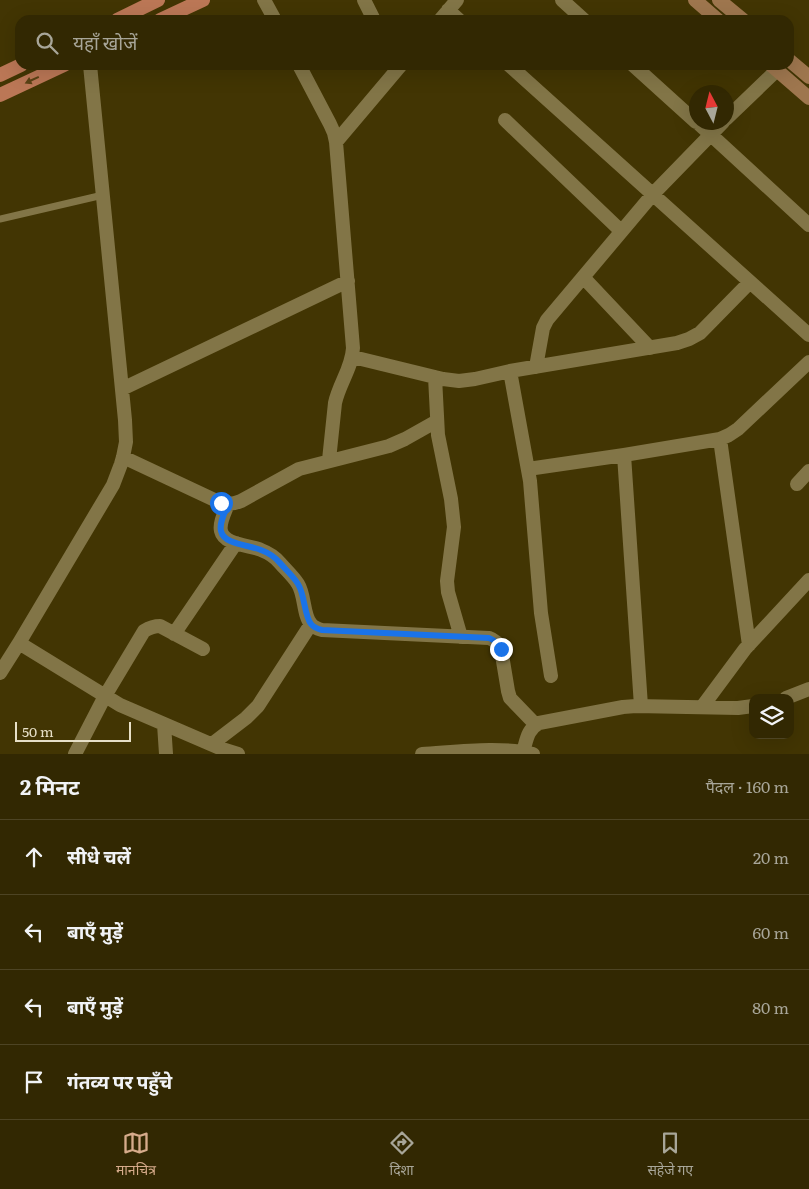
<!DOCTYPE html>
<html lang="hi">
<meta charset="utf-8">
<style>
body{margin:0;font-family:Literata,"Noto Sans Devanagari",serif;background:#3a300c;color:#f1f3f6}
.controls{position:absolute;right:15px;bottom:15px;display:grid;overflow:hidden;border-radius:10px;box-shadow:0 5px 20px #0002}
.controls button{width:45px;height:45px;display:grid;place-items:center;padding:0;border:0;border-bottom:1px solid #4d4424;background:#322802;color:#f1f3f6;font:25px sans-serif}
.compass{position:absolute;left:689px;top:85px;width:45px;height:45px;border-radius:50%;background:#322802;box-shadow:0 5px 20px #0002;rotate:353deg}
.scale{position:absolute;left:15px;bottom:12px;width:116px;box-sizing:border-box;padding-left:5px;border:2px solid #e7e0c8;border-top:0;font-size:14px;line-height:18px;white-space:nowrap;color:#e7e0c8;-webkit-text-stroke:4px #423503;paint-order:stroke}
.stop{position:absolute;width:15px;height:15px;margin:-11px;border:4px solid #1a73e8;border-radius:50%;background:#fff}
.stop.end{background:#1a73e8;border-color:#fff;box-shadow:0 1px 5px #0008}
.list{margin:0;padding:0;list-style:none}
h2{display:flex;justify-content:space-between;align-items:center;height:65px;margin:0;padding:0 20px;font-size:21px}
h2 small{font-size:16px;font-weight:400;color:#a8a699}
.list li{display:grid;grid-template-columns:32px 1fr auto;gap:15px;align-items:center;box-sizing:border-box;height:75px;padding:0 20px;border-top:1px solid #4d4424}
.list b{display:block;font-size:19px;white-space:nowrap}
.list em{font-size:16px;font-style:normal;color:#a8a699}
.icon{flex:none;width:28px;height:28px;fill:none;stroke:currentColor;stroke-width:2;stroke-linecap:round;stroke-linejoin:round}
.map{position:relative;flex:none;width:809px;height:754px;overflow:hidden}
.search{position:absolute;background:#322802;box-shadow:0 5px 20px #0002;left:15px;right:15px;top:15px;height:55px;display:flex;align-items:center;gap:12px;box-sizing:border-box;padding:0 18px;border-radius:15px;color:#a8a699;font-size:19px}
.sheet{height:365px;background:#322802}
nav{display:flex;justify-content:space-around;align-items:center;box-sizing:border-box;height:70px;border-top:1px solid #4d4424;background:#322802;font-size:14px;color:#a8a699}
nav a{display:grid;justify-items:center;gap:2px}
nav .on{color:#d6ab8b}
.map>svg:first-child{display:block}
</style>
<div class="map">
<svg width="809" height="754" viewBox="0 0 809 754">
<rect width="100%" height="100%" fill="#423503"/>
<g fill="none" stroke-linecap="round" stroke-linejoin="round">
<path stroke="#827547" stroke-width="7" d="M0,219L103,195"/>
<path stroke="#827547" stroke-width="14" d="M264,0L275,20
M364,0L374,20
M562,0L584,20
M448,10L459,20
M440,20L457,0
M299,65L330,124L334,133L336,142L353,348C352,368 339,384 335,403L329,460
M509,65L809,335
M633,65L696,122
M726,119L777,70
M505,120L621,231
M697,122L809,225
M336,142L401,65
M583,277L650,348
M353,357L443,379L459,381L475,379L510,371L677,343L689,339L700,333L750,282
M536,367L543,328L547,320L653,194L723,122
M510,371L530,481L541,613L551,676
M435,377L438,435L451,499L454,527L447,581L448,592L461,637
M122,389L348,281
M720,439L749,645
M624,455L641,706
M123,457L221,503C229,505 234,504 241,501L299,469L389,446L405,439L437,421
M528,469L624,455L720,439L729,435L738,429L809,362
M797,484L809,471
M228,504C225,512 219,523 221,531C224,545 250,545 261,550C269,553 275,557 280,563C286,570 293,576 298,584C305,595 303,615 311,624C314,628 318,629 322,630L489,638C495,640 498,643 501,649L508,691L510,698L536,725
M174,634L236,543
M19,643L120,705L222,749L238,754
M0,673L19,643L113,485L121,464L123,457L126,442L125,420L90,65
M786,698L809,689
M702,707L745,649L809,580
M164,724L166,754
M212,744L246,718L258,706L311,624
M523,752C527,739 527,730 539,723L623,707L636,706L738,708L753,706
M75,754L105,696L144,631C149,628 153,626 160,626L203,649
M422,754C456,752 500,746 533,754"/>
<path stroke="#9e764e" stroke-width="14" d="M695,0L718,20
M719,0L743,20
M789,60L809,77
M771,65L809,98"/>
<path stroke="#bb7756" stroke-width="14" d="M117,20L158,0
M160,20L203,0
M0,75L21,65
M0,95L64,65"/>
</g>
<defs><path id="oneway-solid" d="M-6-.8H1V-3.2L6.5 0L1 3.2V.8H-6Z" transform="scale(1.25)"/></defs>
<use fill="#5a4214" href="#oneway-solid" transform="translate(32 80) rotate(155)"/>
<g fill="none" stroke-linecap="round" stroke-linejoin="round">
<path stroke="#1a73e8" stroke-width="6" d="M221,503L228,504C225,512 219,523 221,531C224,545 250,545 261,550C269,553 275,557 280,563C286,570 293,576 298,584C305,595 304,615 311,624C314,628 318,629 322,630L489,638C495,640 498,643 501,649"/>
</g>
</svg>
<div class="controls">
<button><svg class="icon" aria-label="layers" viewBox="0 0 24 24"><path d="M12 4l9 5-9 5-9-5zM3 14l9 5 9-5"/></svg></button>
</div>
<svg class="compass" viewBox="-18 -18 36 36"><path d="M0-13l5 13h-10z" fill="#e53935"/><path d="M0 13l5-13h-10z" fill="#a8a699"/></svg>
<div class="scale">50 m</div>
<div class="stop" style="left:221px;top:503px"></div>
<div class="stop end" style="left:501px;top:649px"></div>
<div class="search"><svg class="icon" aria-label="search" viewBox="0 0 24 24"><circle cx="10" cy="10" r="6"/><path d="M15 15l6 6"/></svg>यहाँ खोजें</div>
</div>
<section class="sheet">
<h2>2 मिनट<small>पैदल · 160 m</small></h2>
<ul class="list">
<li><svg class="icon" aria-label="ahead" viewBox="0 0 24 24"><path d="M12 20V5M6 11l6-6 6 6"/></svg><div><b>सीधे चलें</b></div><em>20 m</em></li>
<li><svg class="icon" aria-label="left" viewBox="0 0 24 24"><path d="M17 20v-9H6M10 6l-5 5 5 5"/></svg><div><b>बाएँ मुड़ें</b></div><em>60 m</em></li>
<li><svg class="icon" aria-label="left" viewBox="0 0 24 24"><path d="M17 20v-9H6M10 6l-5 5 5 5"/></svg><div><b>बाएँ मुड़ें</b></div><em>80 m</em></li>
<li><svg class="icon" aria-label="arrive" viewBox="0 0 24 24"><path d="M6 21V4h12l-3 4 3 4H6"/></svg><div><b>गंतव्य पर पहुँचे</b></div></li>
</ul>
</section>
<nav>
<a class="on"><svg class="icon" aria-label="map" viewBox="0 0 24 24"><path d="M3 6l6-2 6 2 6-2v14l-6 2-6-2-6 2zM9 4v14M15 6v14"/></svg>मानचित्र</a>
<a><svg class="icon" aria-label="directions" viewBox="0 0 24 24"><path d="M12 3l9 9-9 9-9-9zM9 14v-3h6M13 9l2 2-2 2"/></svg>दिशा</a>
<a><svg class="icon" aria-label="saved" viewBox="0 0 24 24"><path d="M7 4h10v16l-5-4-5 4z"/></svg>सहेजे गए</a>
</nav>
